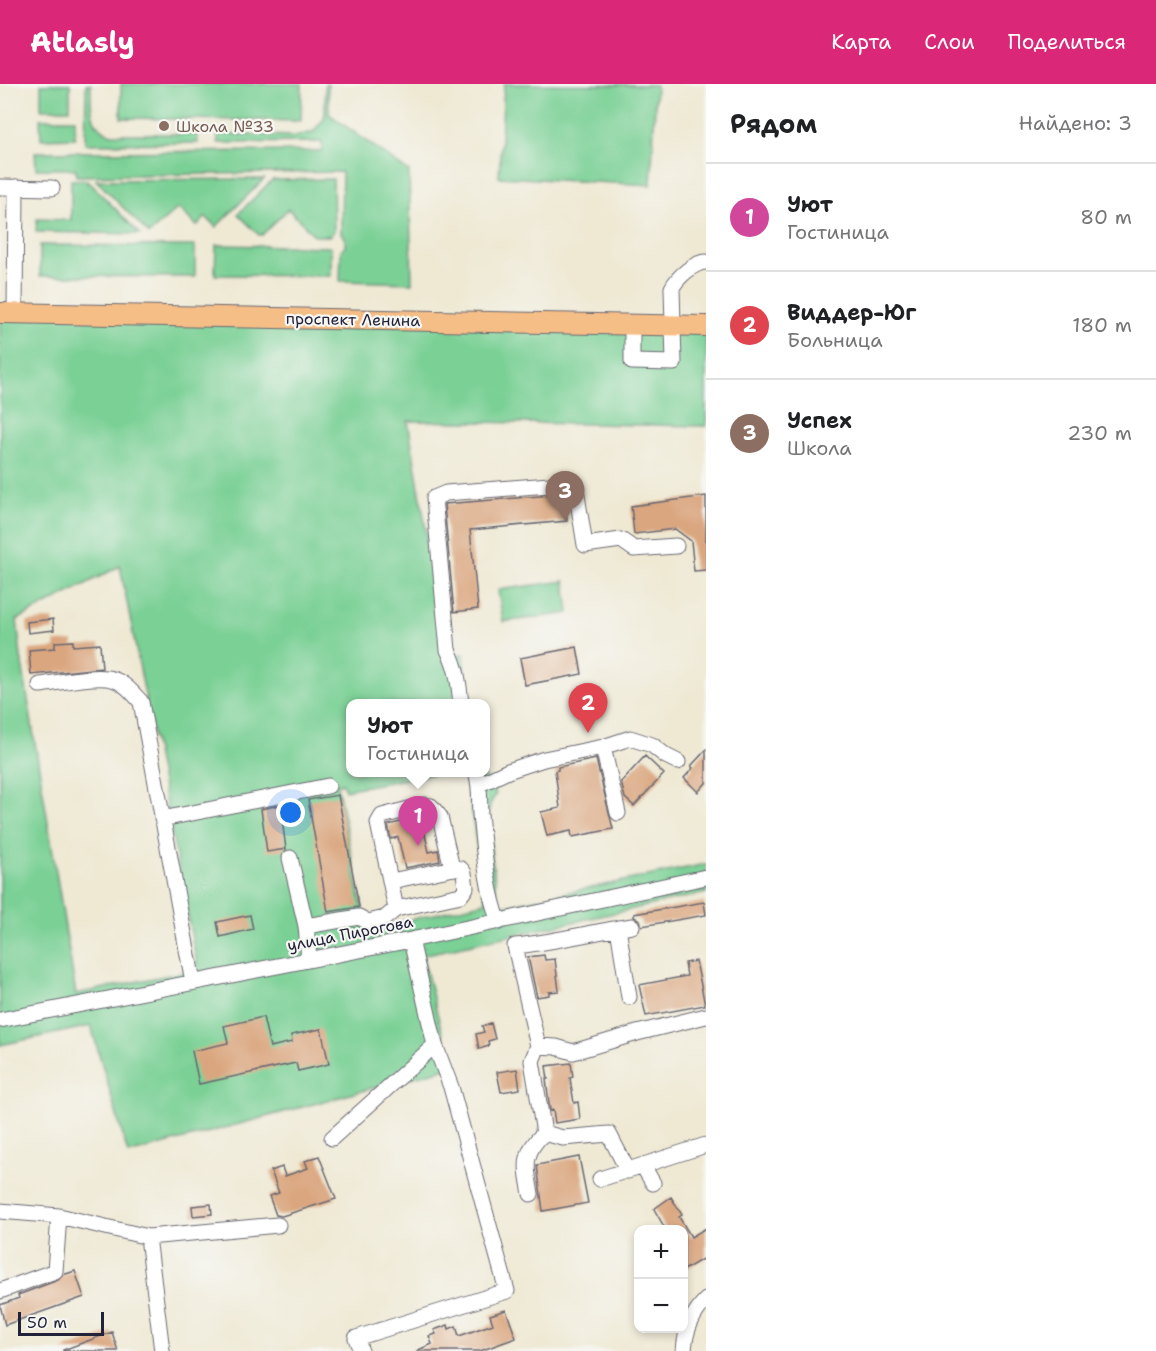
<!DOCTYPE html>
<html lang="ru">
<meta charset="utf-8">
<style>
body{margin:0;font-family:"Shantell Sans",sans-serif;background:#f6f6f6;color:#202124}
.controls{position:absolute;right:18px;bottom:18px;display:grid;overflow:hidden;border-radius:12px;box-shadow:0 3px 9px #0003}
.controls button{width:54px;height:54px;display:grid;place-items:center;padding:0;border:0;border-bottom:2px solid #e0e0e0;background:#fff;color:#202124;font:30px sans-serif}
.scale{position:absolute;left:18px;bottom:15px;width:86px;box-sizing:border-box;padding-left:6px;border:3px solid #22223b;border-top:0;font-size:16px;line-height:21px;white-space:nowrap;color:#22223b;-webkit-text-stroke:4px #f6f6f2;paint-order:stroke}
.you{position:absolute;left:291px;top:729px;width:21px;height:21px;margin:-15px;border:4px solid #fff;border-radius:50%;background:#1a73e8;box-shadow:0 0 0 9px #1a73e833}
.badge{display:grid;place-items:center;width:39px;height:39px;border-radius:50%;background:#db2777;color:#fff;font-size:20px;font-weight:700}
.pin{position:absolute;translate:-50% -50px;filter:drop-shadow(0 2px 3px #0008)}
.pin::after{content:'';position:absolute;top:32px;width:21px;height:18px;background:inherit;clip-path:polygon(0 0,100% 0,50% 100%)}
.popup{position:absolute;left:346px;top:615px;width:144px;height:78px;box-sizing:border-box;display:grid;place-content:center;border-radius:12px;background:#fff;filter:drop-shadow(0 2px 4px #0005);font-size:20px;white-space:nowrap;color:#757577}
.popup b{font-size:22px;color:#202124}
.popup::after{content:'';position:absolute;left:50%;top:100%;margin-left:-12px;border:12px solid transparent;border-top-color:#fff}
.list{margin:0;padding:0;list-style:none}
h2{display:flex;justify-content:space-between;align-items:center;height:78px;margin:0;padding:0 24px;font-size:26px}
h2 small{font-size:20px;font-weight:400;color:#757577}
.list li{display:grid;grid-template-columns:39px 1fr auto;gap:18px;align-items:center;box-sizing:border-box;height:108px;padding:0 24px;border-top:2px solid #e0e0e0}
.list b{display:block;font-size:22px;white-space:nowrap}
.list p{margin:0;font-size:20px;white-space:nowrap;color:#757577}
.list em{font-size:20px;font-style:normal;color:#757577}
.map{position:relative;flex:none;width:706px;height:1267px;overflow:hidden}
header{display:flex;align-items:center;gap:36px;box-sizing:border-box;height:84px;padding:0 30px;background:#db2777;color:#fff}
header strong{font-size:28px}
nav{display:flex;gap:33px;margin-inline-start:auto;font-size:21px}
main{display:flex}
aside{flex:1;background:#fff}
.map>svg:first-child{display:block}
</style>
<header>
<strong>Atlasly</strong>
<nav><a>Карта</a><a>Слои</a><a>Поделиться</a></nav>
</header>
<main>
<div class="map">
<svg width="706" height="1267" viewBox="0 0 706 1267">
<rect width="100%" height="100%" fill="#f6f6f2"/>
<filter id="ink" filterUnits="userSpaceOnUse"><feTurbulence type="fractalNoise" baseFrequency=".0167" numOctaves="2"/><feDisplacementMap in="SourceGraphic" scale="12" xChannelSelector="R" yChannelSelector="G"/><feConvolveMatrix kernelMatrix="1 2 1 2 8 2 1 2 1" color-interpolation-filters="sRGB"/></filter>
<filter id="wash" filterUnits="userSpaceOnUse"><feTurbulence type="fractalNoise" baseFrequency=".008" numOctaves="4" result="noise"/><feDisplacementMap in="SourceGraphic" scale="24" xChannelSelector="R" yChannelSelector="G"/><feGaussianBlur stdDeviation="1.35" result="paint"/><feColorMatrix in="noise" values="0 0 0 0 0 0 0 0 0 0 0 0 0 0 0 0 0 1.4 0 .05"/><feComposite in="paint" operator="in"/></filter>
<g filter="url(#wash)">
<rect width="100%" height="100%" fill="#efe9d4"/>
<path fill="#7ad095" stroke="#4e7968" stroke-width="1.5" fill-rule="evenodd" d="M41,0H70V25H41Z
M86,0H91C91,21 88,43 112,50H197L198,59L85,60Z
M121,0H302L301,37L121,34Z
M325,0H328L329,30L409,88L412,199L340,197L341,166L345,162V153L341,149L342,88L76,92V85H36L35,68L322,67V58L218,59V50L297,52L313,48L323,36L325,30Z
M504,0L656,1L651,101L499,93Z
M40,35H75V54L41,55Z
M264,95L216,143L206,133L197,142L178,124L149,150L96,96Z
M333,95L334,147L330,152H315L288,125L262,151H259L238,130L272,96Z
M71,96H87V99H90L140,150L36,148L37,135L71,136Z
M40,161L195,162V193L40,192Z
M216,161L331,163V192L215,191Z
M0,229L706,242V342L408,337L447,572L464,570V619L350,620V688L440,689L345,706L343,699L337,701L367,846L486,818L465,689H483L496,710L490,720L488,738L498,823L706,780V809L422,871L451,983L128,1070L91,942L0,961ZM120,482L198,885L76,910L21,573L17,536Z
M565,497L569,529L503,538L498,506Z"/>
<g id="blocks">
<path fill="#daa67f" d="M564,410L567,437L470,446L478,525L454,528L444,420Z
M706,412V486L694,487L691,457L675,445L634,450L631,422Z
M53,535L54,546L28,549L27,538Z
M73,557V562L100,560L102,584L31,591L29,566L55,564V558Z
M577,563L582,590L525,601L520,574Z
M706,666V699L698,708L684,694L693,684L691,682Z
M645,672L664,690L634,722L625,714L621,698Z
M596,675L613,745L572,753L571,747L547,752L541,728L560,724L555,687L558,686V683Z
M338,711L359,823L328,828L308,716Z
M280,721L286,765L267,768L261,725Z
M421,733L429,768L438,766L440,777L405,784L398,753L391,755L388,741Z
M704,818L706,831L642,842L640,836L634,833V830Z
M250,831L253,845L220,853L217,838Z
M544,871L545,876L555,875L559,907L549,908V911L537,913L528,873Z
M696,877L705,921L646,932L639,901L687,892L685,879Z
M263,933L270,963L292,958L291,951L321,945L329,980L298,987L296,979L199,1000L192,967L228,959L224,942Z
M491,939L495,955L488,957L489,962L479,965L476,950L484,948L482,942Z
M571,979L573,993L570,994L574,1019L578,1018L580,1035L555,1039L553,1026L550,1027L546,995H548L546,982Z
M517,985L520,1005L501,1008L497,988Z
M319,1072L336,1115L282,1132L276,1131L269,1112L279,1109L271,1087L282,1083L285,1092L308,1084L305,1077Z
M579,1073L588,1119L543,1127L537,1081Z
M671,1113L682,1131L679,1133L691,1153L706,1144V1173L684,1186V1146H666L654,1125Z
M211,1120L212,1130L193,1132L192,1122Z
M75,1187L84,1213L5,1241L0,1221L19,1214L18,1211L58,1196L63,1191Z
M506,1226L516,1254L480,1267H416L432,1260L429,1252L436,1250L434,1246L448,1241L449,1245L456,1242L459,1252L493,1240L490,1231Z
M112,1248L118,1267H63V1266Z"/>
</g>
</g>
<g filter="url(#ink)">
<use href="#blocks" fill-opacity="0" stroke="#6a6871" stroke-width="1.5"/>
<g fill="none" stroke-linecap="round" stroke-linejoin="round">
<g stroke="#6a6871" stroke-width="17">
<path id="minor" d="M0,103L52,104
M15,229L16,103
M632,241V278L674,279L672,204C677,194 694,178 706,178
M40,601C57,599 96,590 112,595C124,598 133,609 141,618L193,898
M461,620C459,600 457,583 448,566L434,414L446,409L575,399L585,461L621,456L634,465L676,462
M603,663L618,729
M476,688C481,703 479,716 480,730C484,767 486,803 499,838
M480,700L508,687L544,675L603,663L630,654L652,661L666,672L678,678
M162,735L328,702
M290,774L306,842L309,875
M396,825L378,739L382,732L424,721L431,722L440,733L452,784
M306,842L359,833L368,838L385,834L396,825L461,811L466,804L464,789L461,785L454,784L391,797
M618,844L629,913
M0,936L411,856L706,793
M538,962L556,963L573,968L637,949L706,932
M544,1049L563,1054L609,1050L628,1087
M332,1054L435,961
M643,1082L653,1099
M600,1095L706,1061
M531,1110C526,1083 522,1069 544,1049L532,977L538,962L515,862C554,858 592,848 632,842
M0,1127L59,1132L148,1153
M0,1207L55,1187L59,1132
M162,1267L148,1153L278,1141
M361,1267L356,1254L507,1207L451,1003L435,961L411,856
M684,1267C685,1247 692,1230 706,1216"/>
</g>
<g stroke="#6a6871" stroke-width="22">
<path id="major" d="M0,229L706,242"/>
</g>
<use href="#minor" stroke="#fff" stroke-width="15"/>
<use href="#major" stroke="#f6be87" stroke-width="20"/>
</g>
</g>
<circle fill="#8d6e63" stroke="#f6f6f2" stroke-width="2" cx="164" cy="42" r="6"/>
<g text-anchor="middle" stroke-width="4.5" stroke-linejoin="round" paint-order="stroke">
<g font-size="16" fill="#785e54" stroke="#f6f6f2" text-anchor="start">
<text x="176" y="48">Школа №33</text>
</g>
<g font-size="16" fill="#22223b" stroke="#f6f6f2">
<text transform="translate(353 235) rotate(1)" y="6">проспект Ленина</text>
<text transform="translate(350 849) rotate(-11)" y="6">улица Пирогова</text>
</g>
</g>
</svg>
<div class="controls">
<button>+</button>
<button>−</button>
</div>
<div class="scale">50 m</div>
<div class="you"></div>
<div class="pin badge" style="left:418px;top:762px;background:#d1479c">1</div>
<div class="popup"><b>Уют</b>Гостиница</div>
<div class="pin badge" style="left:588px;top:649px;background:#e0444e">2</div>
<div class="pin badge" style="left:565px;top:437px;background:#8d6e63">3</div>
</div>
<aside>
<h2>Рядом<small>Найдено: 3</small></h2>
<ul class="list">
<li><span class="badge" style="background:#d1479c">1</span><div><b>Уют</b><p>Гостиница</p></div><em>80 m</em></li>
<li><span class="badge" style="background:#e0444e">2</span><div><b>Виддер-Юг</b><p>Больница</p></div><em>180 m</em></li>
<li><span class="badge" style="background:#8d6e63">3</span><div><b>Успех</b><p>Школа</p></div><em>230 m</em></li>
</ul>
</aside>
</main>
